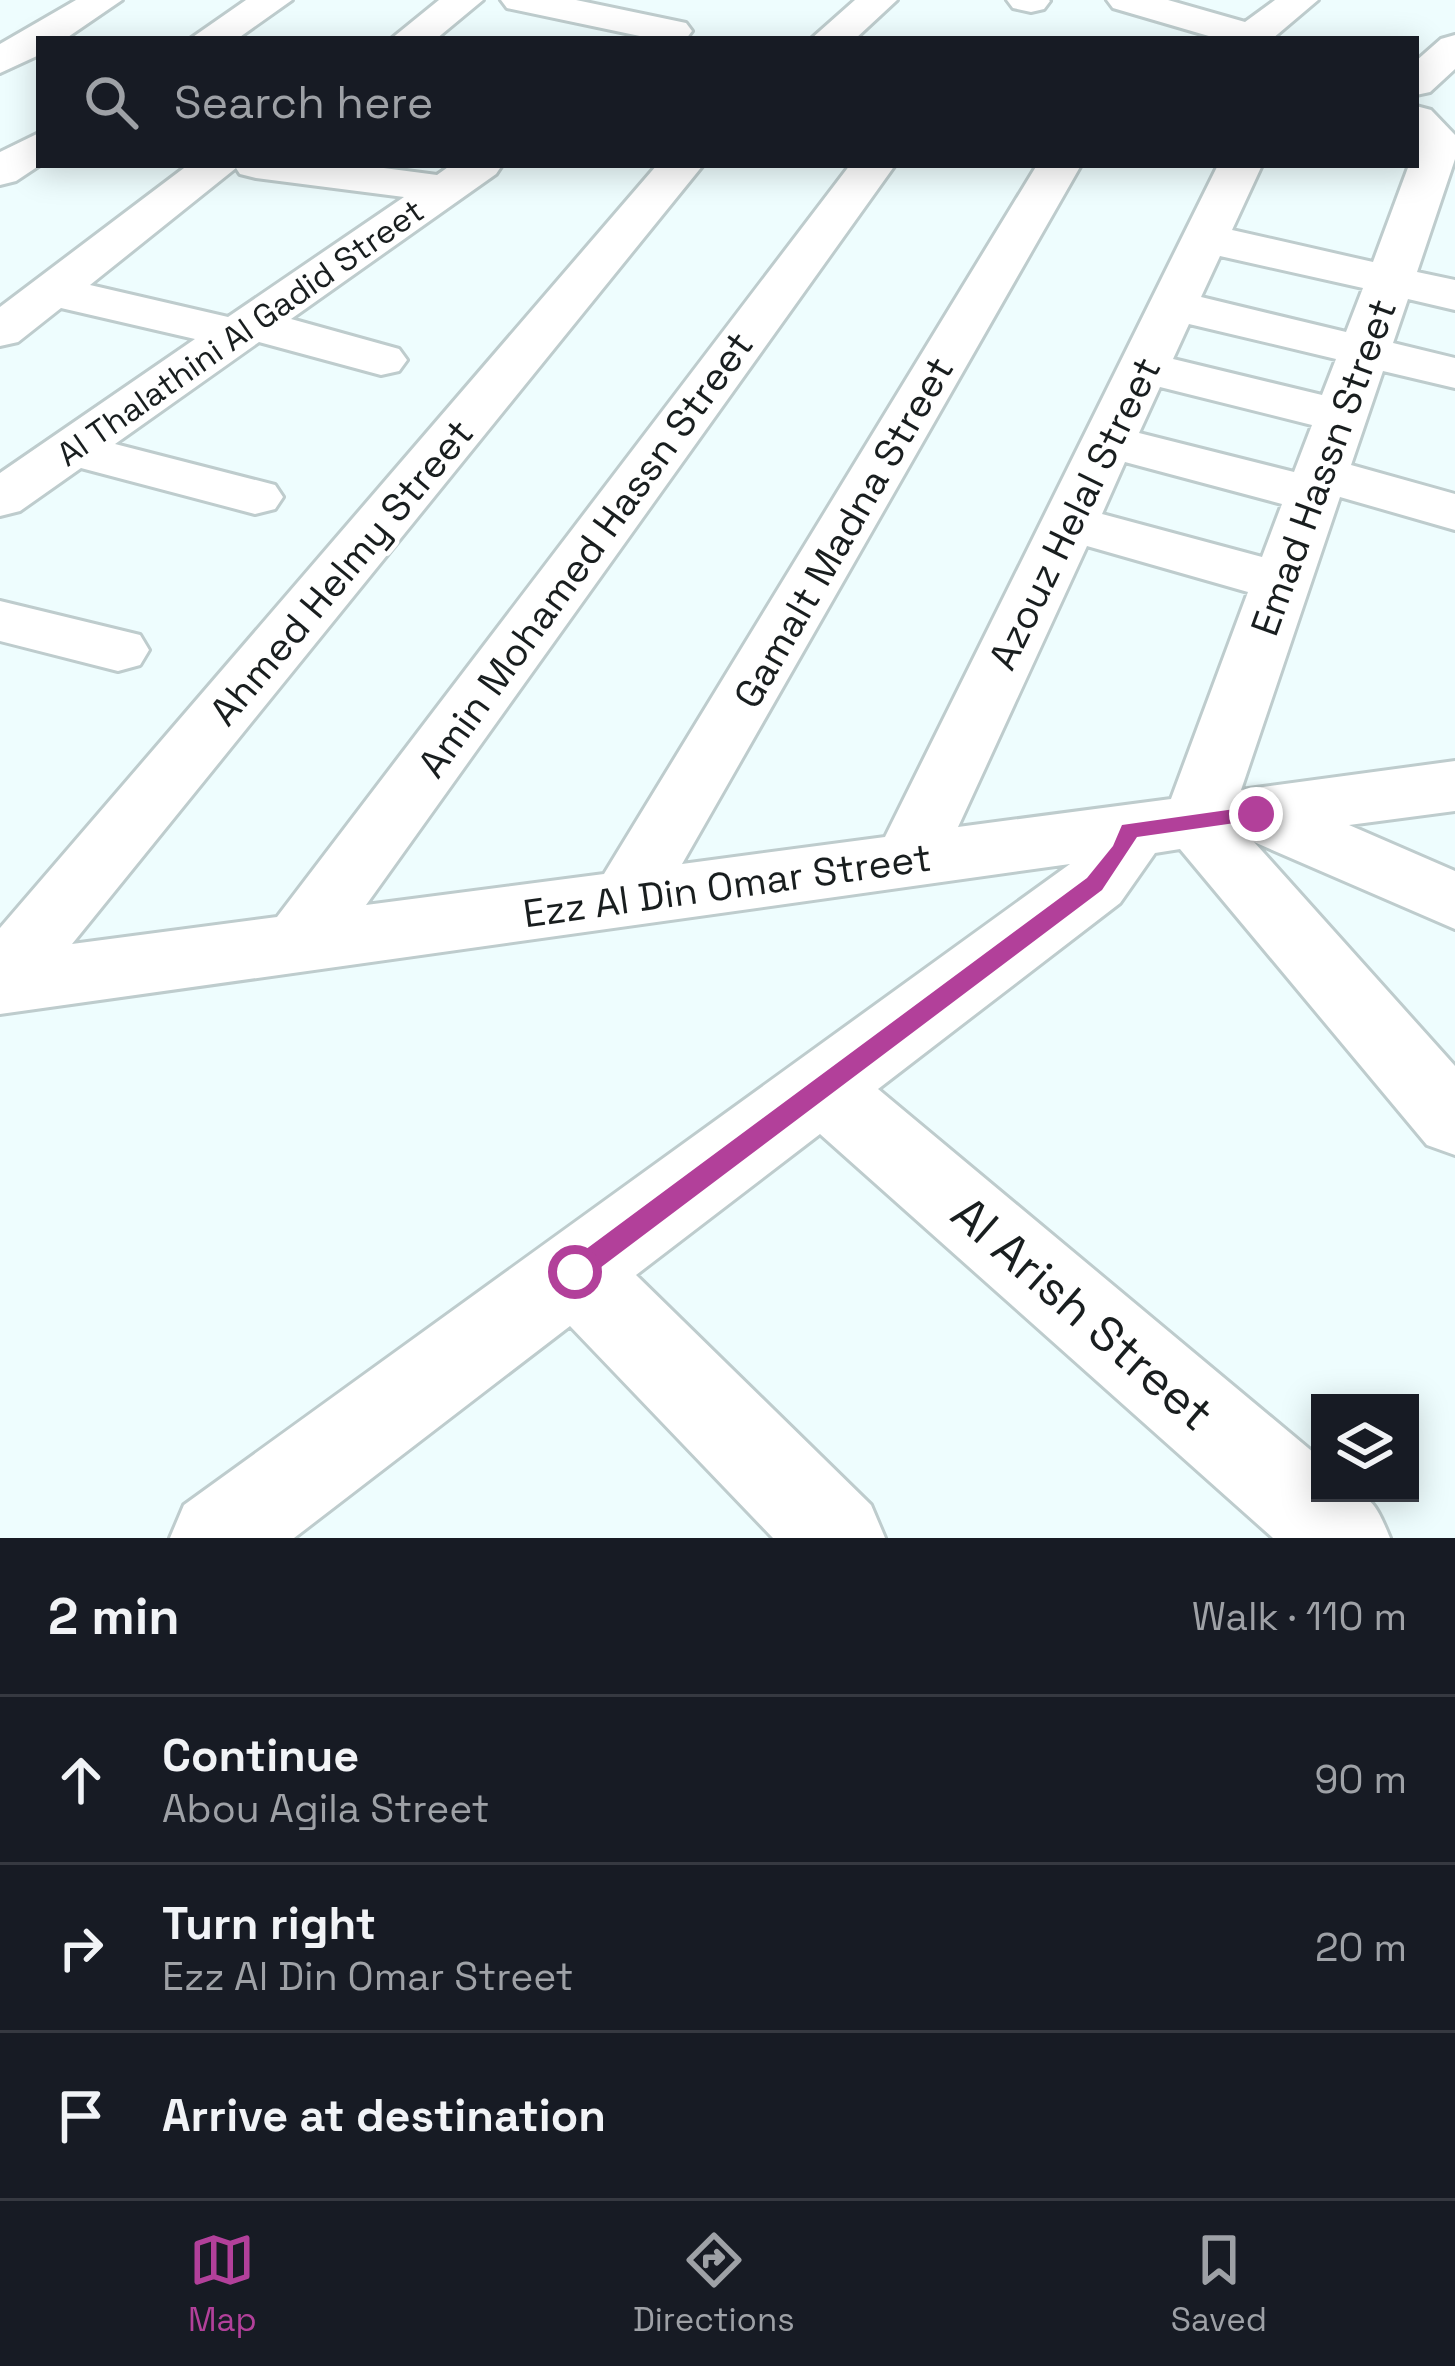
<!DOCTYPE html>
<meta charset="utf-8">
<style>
body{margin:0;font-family:"Space Grotesk",sans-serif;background:#20242c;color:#f1f3f6}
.controls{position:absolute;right:36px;bottom:36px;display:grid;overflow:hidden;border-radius:0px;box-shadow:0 6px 30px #0003}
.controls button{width:108px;height:108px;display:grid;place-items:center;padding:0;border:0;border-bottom:3px solid #363941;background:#171b24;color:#f1f3f6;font:60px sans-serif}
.stop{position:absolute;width:36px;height:36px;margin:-27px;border:9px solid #b2409a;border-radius:50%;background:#fff}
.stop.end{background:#b2409a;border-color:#fff;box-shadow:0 3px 12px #0008}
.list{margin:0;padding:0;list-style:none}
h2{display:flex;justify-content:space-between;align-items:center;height:156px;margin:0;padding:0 48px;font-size:51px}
h2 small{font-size:39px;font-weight:400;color:#9ea1a6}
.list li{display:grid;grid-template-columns:78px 1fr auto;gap:36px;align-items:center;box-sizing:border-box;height:168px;padding:0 48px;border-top:3px solid #363941}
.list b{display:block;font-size:45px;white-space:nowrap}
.list p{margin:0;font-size:39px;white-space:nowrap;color:#9ea1a6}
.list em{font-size:39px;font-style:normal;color:#9ea1a6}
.icon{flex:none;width:66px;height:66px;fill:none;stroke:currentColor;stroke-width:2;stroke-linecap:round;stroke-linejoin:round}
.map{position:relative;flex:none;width:1455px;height:1538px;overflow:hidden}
.search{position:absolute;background:#171b24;box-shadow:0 6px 30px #0003;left:36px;right:36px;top:36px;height:132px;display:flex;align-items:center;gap:30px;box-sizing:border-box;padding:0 42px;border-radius:0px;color:#9ea1a6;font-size:45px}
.sheet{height:660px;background:#171b24}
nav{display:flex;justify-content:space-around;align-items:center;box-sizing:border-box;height:168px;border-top:3px solid #363941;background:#171b24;font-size:33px;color:#9ea1a6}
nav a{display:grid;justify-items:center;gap:6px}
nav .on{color:#b2409a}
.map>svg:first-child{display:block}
</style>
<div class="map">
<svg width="1455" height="1538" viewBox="0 0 1455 1538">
<rect width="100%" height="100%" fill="#eefdfe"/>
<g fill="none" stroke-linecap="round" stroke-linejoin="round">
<g stroke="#becccd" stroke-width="6">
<path id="minor" d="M76,0H122L65,39H39V55L0,73V44Z
M246,0H292L237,39H190Z
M439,0H483L436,39H391Z
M501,0H576L686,23L692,31L686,39H654L507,8Z
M855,0H897L855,39H811Z
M1007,0H1049L1050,1L1044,9L1031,12L1013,8Z
M1107,0H1168L1245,22L1275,0H1318L1272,39H1219L1113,8Z
M1455,35V69L1430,92L1416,95V61L1441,39Z
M1416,106L1431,110L1455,135V159L1417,272L1455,280V310L1408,299L1393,343L1455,358V388L1383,371L1351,465L1455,494V530L1340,497L1241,790L1455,761V811L1349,825L1455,871V929L1254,842L1455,1066V1155L1427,1145L1180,849L1155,853L1120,903L878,1089L1320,1458V1493C1368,1493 1371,1492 1390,1538H1273L820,1134L636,1275L871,1505L885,1538H773L570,1326L294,1538H170L184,1505L1070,864L0,1014V928L657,165H703L72,944L277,917L850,165H895L366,905L604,874L1037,165H1081L682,864L885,837L1218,165H1262L1232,230L1373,262L1409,165H1416ZM1220,256L1363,288L1346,332L1201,297ZM1189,324L1336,359L1322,395L1173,359ZM1160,387L1312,425L1294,472L1139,433ZM1125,462L1282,504L1262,557L1102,514ZM1087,546L1248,592L1171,799L958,827Z
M39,133L40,165L16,181L0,185V152Z
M188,165H361L437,175L451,165H502L496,174L291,319L399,349L407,360L399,371L381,375L259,342L115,444L275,485L283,497L275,509L255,514L81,468L20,511L0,516V473L195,339L61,308L18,342L0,346V307ZM236,168L240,174L256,178L404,197L228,317L90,285Z
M0,601L140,635L149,650L140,665L118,671L0,641Z"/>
</g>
<use href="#minor" fill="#fff" fill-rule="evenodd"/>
</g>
<path fill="#b2409a" d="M1256,806L1263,809V819L1137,837L1102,890L584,1280H566L562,1272L566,1264L1087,878L1113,846L1122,825Z"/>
<g text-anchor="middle" stroke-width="9" stroke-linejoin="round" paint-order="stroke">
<g font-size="33" fill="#191e1f" stroke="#fff">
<text transform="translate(240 332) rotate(-35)" y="12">Al Thalathini Al Gadid Street</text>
</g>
<g font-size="39" fill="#191e1f" stroke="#fff">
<text transform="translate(1323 467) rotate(-70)" y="14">Emad Hassn Street</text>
<text transform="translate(1074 513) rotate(-64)" y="14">Azouz Helal Street</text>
<text transform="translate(843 532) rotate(-60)" y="14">Gamalt Madna Street</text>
<text transform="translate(585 554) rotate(-54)" y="14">Amin Mohamed Hassn Street</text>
<text transform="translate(341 572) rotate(-50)" y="14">Ahmed Helmy Street</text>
<text transform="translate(727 885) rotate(-8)" y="14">Ezz Al Din Omar Street</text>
</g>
<g font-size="48" fill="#191e1f" stroke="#fff">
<text transform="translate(1083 1313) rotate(41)" y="17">Al Arish Street</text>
</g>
</g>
</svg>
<div class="controls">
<button><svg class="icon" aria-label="layers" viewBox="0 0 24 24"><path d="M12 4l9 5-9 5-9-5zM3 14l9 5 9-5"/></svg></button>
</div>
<div class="stop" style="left:575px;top:1272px"></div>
<div class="stop end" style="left:1256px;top:814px"></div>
<div class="search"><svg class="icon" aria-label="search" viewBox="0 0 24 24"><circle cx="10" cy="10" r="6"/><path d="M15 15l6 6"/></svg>Search here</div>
</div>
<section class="sheet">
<h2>2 min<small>Walk · 110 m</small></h2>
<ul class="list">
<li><svg class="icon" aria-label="ahead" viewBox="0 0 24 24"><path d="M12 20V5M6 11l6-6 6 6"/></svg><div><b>Continue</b><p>Abou Agila Street</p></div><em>90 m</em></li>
<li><svg class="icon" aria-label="right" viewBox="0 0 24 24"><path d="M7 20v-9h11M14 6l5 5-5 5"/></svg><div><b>Turn right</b><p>Ezz Al Din Omar Street</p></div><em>20 m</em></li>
<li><svg class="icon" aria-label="arrive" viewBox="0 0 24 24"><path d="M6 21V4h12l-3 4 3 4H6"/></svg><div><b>Arrive at destination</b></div></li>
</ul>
</section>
<nav>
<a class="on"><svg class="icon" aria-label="map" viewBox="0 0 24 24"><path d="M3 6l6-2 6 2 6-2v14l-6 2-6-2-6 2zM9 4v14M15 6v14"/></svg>Map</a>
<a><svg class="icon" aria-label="directions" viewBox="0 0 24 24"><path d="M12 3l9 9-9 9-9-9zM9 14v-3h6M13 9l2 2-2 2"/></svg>Directions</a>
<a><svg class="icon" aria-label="saved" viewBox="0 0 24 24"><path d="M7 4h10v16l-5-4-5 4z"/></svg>Saved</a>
</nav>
